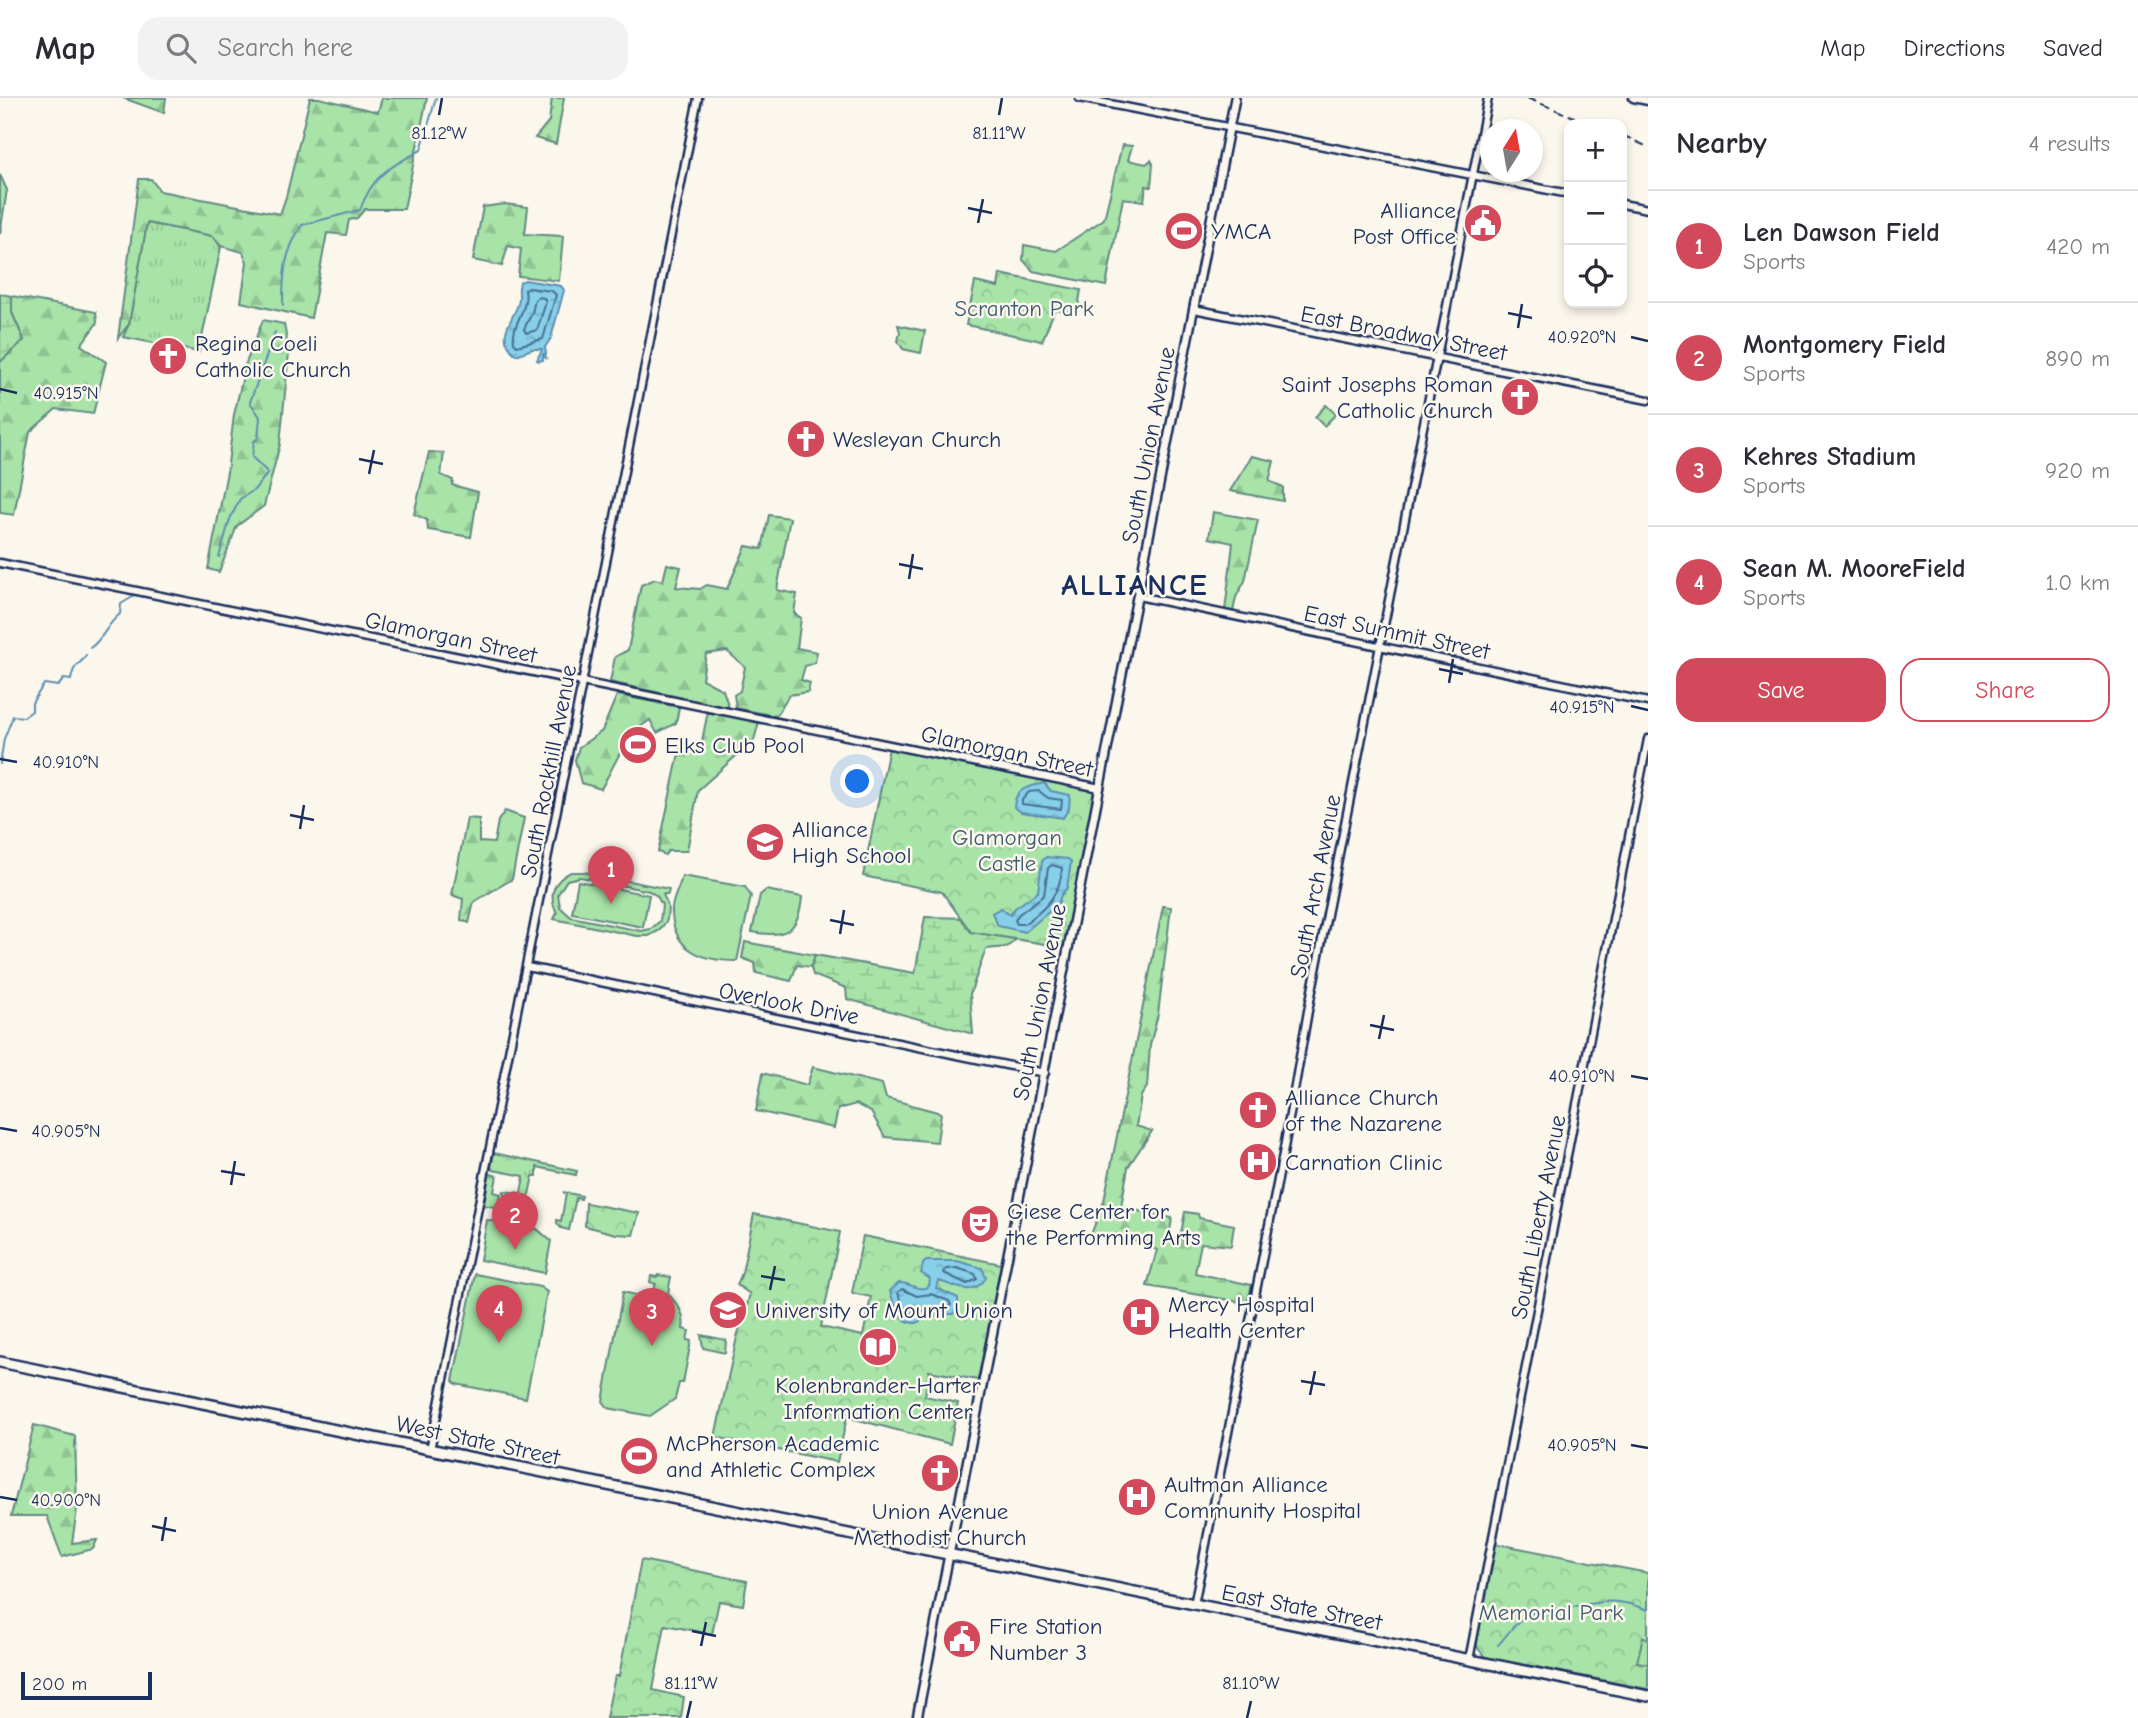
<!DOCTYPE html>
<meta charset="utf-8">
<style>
body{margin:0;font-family:"Comic Neue",sans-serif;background:#f2f2f3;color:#2b2b33}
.controls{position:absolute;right:21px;top:21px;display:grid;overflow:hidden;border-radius:14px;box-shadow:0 4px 10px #0003}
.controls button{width:63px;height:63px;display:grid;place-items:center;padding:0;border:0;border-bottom:2px solid #e1e1e2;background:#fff;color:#2b2b33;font:35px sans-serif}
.compass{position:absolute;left:1480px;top:21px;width:63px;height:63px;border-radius:50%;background:#fff;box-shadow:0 4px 10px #0003;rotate:11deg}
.scale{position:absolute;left:21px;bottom:18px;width:131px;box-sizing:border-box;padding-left:7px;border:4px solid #1b2f5e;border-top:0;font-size:19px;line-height:24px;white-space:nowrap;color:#1b2f5e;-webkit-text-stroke:5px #fbf7ec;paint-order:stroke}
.you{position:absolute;left:858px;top:684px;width:24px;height:24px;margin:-18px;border:5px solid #fff;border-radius:50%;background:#1a73e8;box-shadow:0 0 0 10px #1a73e833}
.badge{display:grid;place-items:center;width:46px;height:46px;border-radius:50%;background:#d1495b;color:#fff;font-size:23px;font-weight:700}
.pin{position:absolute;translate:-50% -58px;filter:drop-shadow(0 2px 4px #0008)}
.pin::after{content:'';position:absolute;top:37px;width:24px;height:21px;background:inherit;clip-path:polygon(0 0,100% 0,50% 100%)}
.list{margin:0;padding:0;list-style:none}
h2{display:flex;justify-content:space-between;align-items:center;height:91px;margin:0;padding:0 28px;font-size:30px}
h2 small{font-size:23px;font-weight:400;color:#7c7c81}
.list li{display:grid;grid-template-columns:46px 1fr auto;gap:21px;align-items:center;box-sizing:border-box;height:112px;padding:0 28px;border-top:2px solid #e1e1e2}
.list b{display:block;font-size:26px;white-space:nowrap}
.list p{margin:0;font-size:23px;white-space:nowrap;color:#7c7c81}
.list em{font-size:23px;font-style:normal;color:#7c7c81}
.actions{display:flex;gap:14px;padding:21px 28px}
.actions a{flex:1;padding:16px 0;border:2px solid #d1495b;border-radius:21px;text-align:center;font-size:24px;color:#d1495b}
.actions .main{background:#d1495b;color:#fff}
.icon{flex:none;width:38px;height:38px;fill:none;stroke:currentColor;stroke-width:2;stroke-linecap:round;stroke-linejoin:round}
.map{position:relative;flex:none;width:1648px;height:1620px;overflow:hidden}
header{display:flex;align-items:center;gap:42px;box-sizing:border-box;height:98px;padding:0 35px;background:#fff;border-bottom:2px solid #e1e1e2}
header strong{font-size:33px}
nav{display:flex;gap:38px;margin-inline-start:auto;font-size:24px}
.search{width:490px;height:63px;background:#f2f2f3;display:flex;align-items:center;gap:18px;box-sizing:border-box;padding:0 24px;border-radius:21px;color:#7c7c81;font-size:26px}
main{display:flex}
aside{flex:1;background:#fff}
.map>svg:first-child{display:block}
</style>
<header>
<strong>Map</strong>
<div class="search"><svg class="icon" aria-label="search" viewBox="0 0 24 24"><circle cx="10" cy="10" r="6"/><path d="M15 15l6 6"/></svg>Search here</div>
<nav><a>Map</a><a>Directions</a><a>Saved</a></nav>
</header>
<main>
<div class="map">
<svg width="1648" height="1620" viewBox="0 0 1648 1620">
<defs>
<pattern id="grass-tufts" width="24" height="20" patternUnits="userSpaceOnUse" patternTransform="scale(1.75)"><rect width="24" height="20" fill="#a8e3a8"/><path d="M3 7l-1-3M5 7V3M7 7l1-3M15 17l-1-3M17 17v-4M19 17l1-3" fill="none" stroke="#90c393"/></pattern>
<pattern id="forest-firs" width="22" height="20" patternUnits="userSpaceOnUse" patternTransform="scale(1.75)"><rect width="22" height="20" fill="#a8e3a8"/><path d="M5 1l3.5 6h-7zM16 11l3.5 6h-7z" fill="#90c393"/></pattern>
<pattern id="wetland-marsh" width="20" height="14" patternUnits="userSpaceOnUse" patternTransform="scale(1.75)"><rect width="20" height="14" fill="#a8e3a8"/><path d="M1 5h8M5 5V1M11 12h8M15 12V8" fill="none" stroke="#90c393"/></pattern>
<pattern id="park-crowns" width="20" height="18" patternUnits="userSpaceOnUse" patternTransform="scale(1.75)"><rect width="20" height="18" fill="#a8e3a8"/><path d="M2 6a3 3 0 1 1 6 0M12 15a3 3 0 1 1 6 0" fill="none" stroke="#90c393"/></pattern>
<pattern id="garden-dots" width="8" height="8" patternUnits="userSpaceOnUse" patternTransform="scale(1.75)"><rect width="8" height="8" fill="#a8e3a8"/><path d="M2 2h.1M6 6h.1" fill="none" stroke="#90c393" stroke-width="1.8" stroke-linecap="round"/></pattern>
<pattern id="water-ripples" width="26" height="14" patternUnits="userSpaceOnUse" patternTransform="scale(1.75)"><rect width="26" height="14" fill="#88cfe9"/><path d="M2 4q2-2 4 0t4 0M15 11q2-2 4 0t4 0" fill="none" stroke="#75b2ca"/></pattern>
</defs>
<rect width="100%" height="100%" fill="#fbf7ec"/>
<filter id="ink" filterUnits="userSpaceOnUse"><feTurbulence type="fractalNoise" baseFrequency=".0143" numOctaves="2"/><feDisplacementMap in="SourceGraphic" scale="14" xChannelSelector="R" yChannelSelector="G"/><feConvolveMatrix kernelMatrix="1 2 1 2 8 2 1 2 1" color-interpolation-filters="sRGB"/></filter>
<g filter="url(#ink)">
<path fill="url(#grass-tufts)" stroke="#628983" stroke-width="2" d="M147,125L213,138L221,149L199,254L123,239L129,226Z
M494,1055L577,1073L576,1077L537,1069V1078H533L528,1101L504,1097V1093L521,1095L524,1078L493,1072L491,1069Z
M491,1076L497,1078L494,1094L501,1096L499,1107L529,1113V1116L484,1107L489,1077Z
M563,1094L582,1098L581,1101L576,1100L569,1132L561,1130L557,1125V1122L561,1123L566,1096Z"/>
<path fill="url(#forest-firs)" stroke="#628983" stroke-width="2" d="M123,0H166L164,15Z
M310,0H319L378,14L382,0H427L404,111H365L357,120L349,122L346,137L327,135L311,220L241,204L247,164L243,154L221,148L213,138L147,125L129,226L118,240L139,81H151L160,93L280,116L286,99Z
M552,0H564L556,46L535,40L549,23Z
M1122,47L1132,48L1128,62L1146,66L1151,62L1153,66L1151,89L1146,88L1144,103L1123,100L1106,188L1033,173L1023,162L1024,147L1056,153L1104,121Z
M0,77L7,92L0,136Z
M505,106L528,109L525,136L563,138L559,183L518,178L521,151L508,148L502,168L473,162L483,109Z
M12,198L96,214L97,225L81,247L106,264L93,316L56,311L30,334L14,417L0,415V264L24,242L12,215Z
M263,222L284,226L289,254L280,346L264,408L237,428L219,474L208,471L227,374L234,317L246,265Z
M429,354L444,355L441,377L453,382L452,387L478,394L471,439L428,432L427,422L414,416Z
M1252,358L1274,363L1269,383L1283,389V403L1230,393Z
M1213,414L1258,422L1245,483L1236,499L1233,514L1225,513L1233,445L1209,440Z
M769,417L790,420L777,492L797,496L794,515L801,520L797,550L817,554L815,565L805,568L801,582L810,585L808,594L789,597L776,618L736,610L734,597L740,593L745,569L727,553L706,556L702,581L723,592L729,610L610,584L615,559L628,552L641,487L655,481L663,483L667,466L681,469L676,489L700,491L707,487L727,491L746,448L762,451Z
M617,597L679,609L676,625L657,635L650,622L622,642L621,653L601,691L581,685L575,662L579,649L602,633Z
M708,613L759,624L754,642L698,692L687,753H668L665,757L658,754L680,650L700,653Z
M505,713L524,720L512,781L474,804L469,825L461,822L463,801L452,797L467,720L479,721V744L494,745L498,723Z
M1163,808L1171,809L1158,916L1150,947L1147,989L1141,998L1136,1028L1152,1033L1128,1069L1121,1109L1172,1120L1169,1140L1180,1141L1185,1114L1198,1116L1199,1120L1234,1127L1231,1148L1201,1145L1195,1175L1252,1187L1247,1205L1147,1188L1157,1152L1118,1136L1090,1139L1104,1103Z
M745,844L815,857L811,869L797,867L791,883L756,875L755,865L742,860Z
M813,969L882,986L886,1000L941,1015L937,1044L885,1039L871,1014L856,1006L838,1011L834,1030L756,1013L763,975L807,987Z
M34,1327L75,1338L77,1411L72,1445L97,1442L93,1451L62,1459L47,1418H11Z"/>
<path fill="url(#wetland-marsh)" stroke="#628983" stroke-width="2" d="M0,196L12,198V215L24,242L0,264Z
M925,819L971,820L1025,834L1007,849L986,851L970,896L973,936L847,901L846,890L813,877L811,869L815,857L915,875Z"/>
<path fill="url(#park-crowns)" stroke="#628983" stroke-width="2" d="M1000,176L1081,192L1077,216L1055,211L1042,243L966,227L975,184L998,189Z
M898,227L925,233L921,255L903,251L898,243L900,234Z
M1326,307L1336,316L1324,328L1315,319Z
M889,650L1097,692L1064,849L971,834L942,794L863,778Z
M586,1105L639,1115L633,1137L616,1136L585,1128Z
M754,1116L840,1134L821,1229L863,1238L871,1199L852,1195L863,1138L1001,1166L978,1282L929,1273L925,1298L958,1305L950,1346L847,1319L837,1364L715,1339L737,1239L750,1196L737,1187L742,1175Z
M1498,1446L1648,1475V1591L1485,1559L1477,1549V1541L1494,1448Z
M641,1462L747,1483L743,1507L719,1503L712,1536L665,1527L653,1592L684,1599L681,1620H606L615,1578H619Z"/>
<path fill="url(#garden-dots)" stroke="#628983" stroke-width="2" d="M701,1237L726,1242L725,1255L703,1250Z"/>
<path fill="#a8e3a8" stroke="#628983" stroke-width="2" fill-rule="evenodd" d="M571,774H584L669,791L668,796H663L668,809L667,822L660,832L649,838H637L554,821L557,815C548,798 553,782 571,774ZM580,779L649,793L657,798L662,807L660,823L651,831L641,833L571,819L560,809L558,796L567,782Z
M682,778L745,789L751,798L737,863C702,863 671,852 672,810C673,799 680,789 682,778Z
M578,783L649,797L643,829L572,815Z
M766,792L802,799C799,834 785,840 752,834L760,797Z
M487,1122L537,1131L551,1143L545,1175L480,1162Z
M475,1176L540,1189L547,1194L526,1300L456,1286L453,1283Z
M658,1177L671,1179L668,1195C676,1206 686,1214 683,1231L689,1233L687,1242L691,1243L683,1285H679L675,1301L650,1318L608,1310L603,1303L623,1194L640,1198L652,1194L656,1186L650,1184L651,1178L657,1179Z
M1643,1539L1648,1541V1566L1637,1564Z"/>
<path fill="url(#water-ripples)" stroke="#5c8fb1" stroke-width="2" d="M525,182L561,188L564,192L551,240L545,249L546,256H544L547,261L543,257V262L539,263L537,262L542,251H532L516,257C495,237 511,227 518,206C521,198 517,194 520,184Z
M642,638L648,647L635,655L625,645L631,641L636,643Z
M1044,685L1051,693L1070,697L1069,710L1063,720L1021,714L1014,709C1015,690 1028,689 1044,685Z
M1046,759L1068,761L1071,764L1067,790L1061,797L1058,806L1025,834L998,828L992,815L1001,810L1010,817L1015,810L1038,794L1042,763Z
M926,1163H957L982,1170L986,1180C972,1200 957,1188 939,1183L936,1190L958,1200V1209L953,1216C946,1216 937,1215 931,1216C925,1218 922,1223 916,1225C901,1227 893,1204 890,1193L899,1185C911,1184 918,1195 929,1188L930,1181L921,1175L923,1166Z"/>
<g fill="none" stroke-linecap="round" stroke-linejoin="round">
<path stroke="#476f96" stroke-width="2" d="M529,190L552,193L556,197L543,241L517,248L514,245C511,225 529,212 525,192Z
M538,199L544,200L546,204L537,232L526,235L524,231L532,215L535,202Z
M1039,693L1048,700L1062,702L1061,711L1022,706V702L1029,694Z
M1052,767L1062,770C1061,795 1045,812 1024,826H1017L1015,822L1019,816L1044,797L1048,770Z
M957,1170L975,1176L977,1181L967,1186L944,1175L946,1171Z
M902,1191L917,1198L931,1196L949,1203L951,1207L948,1209L929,1210L913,1217C905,1213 899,1203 898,1194Z"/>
<path stroke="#5c8fb1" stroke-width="2" d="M283,207C283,175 284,155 302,127L360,112C373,76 390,69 421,52L436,0
M219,459L230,421L240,401L254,392L268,375L252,359L254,343L258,341L260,319L250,304L275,234
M90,550C104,540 107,526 120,516L121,506L136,497
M0,666L4,641L13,618L24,619L32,613V605L44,586L58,588L64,581L71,582C74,563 81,568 86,557
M1498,1547C1506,1539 1514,1525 1524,1519C1537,1510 1547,1513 1561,1511C1599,1505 1610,1497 1648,1512"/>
<g stroke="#1b2f5e" stroke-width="11">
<path id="tertiary" d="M1079,0L1569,96
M1633,0L1648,3
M1622,106L1648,111
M1194,211L1648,302
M0,465L1100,690
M1138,498L1648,604
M527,869L1045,975
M430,1352L698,0
M1194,1507L1283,1056L1308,913L1488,0
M1469,1562L1648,641"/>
</g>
<g stroke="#1b2f5e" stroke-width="12">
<path id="secondary" d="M917,1620L1235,0"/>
</g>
<g stroke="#1b2f5e" stroke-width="14">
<path id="trunk" d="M0,1264L1648,1598"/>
</g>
<use href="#tertiary" stroke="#fbf7ec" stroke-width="6"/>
<use href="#secondary" stroke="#fbf7ec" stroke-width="7"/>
<use href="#trunk" stroke="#fbf7ec" stroke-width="9"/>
<path stroke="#1b2f5e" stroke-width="2" stroke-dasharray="10 5" stroke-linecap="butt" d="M1527,0L1591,26
M1622,37L1648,49"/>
</g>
</g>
<path fill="none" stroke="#1b2f5e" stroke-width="2.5" d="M439,17L442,0M999,17L1002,0M968,110L992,115M978,125L983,101M1508,215L1532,220M1518,230L1522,206M1631,239L1648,243M0,291L17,295M359,361L383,366M369,376L374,352M899,466L923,471M909,481L913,456M1439,571L1463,576M1449,585L1453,561M1631,608L1648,612M0,661L17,664M290,717L314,722M300,731L304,707M830,822L854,827M840,836L844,812M1370,927L1394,932M1379,941L1384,917M1631,978L1648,981M0,1030L17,1033M221,1073L245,1077M231,1087L235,1063M761,1178L785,1182M770,1192L775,1168M1301,1283L1325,1287M1310,1297L1315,1273M1631,1347L1648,1350M0,1399L17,1402M152,1428L176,1433M162,1443L166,1419M692,1533L716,1538M701,1548L706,1524M687,1620L691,1603M1247,1620L1251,1603"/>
<defs>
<g id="civic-disc" transform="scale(2.0125)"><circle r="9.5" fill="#d1495b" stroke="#fbf7ec"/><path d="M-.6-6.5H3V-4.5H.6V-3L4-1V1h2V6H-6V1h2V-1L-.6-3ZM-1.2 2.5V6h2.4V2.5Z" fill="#fff"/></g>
<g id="stadium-disc" transform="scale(2.0125)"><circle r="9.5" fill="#d1495b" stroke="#fbf7ec"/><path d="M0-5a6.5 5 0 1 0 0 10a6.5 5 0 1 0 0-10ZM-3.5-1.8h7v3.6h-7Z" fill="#fff"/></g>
<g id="church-disc" transform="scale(2.0125)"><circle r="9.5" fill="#d1495b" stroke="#fbf7ec"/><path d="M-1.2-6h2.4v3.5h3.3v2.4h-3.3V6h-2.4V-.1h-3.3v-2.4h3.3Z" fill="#fff"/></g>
<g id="school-disc" transform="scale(2.0125)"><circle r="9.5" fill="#d1495b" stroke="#fbf7ec"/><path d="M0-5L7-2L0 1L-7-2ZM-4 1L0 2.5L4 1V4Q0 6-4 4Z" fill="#fff"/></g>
<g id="hospital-disc" transform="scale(2.0125)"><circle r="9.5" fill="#d1495b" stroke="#fbf7ec"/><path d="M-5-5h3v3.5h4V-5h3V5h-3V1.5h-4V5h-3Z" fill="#fff"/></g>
<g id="theatre-disc" transform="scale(2.0125)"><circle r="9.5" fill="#d1495b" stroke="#fbf7ec"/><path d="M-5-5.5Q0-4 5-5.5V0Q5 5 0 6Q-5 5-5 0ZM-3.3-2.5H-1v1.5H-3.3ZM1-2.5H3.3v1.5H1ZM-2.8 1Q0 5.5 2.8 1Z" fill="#fff"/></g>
<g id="university-disc" transform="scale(2.0125)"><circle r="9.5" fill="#d1495b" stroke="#fbf7ec"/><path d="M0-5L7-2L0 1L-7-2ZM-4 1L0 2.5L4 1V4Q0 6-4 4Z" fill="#fff"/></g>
<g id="library-disc" transform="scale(2.0125)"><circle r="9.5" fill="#d1495b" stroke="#fbf7ec"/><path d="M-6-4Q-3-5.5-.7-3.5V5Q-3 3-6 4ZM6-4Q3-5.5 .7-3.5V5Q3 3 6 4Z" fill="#fff"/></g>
</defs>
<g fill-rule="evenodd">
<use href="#civic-disc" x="1483" y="125"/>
<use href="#stadium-disc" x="1184" y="133"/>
<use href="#church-disc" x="168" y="258"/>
<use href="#church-disc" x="1520" y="299"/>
<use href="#church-disc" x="806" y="341"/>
<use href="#stadium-disc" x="638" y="647"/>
<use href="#school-disc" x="765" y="744"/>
<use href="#church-disc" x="1258" y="1012"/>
<use href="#hospital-disc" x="1258" y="1064"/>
<use href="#theatre-disc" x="980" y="1126"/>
<use href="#university-disc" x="728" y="1212"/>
<use href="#hospital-disc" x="1141" y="1219"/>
<use href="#library-disc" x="878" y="1249"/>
<use href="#stadium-disc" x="639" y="1358"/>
<use href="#church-disc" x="940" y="1375"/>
<use href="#hospital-disc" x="1137" y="1399"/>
<use href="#civic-disc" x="962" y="1541"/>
</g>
<g text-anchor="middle" stroke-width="5" stroke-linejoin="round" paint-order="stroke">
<g font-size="23" fill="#1b2f5e" stroke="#fbf7ec" text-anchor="start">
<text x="1456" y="120" text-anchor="end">Alliance<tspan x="1456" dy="26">Post Office</tspan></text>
<text x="1211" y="141">YMCA</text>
<text x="195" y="253">Regina Coeli<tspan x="195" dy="26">Catholic Church</tspan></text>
<text x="1493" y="294" text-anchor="end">Saint Josephs Roman<tspan x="1493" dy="26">Catholic Church</tspan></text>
<text x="833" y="349">Wesleyan Church</text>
<text x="665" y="655">Elks Club Pool</text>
<text x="792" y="739">Alliance<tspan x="792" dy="26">High School</tspan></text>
<text x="1285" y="1007">Alliance Church<tspan x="1285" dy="26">of the Nazarene</tspan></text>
<text x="1285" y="1072">Carnation Clinic</text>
<text x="1007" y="1121">Giese Center for<tspan x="1007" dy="26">the Performing Arts</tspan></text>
<text x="1168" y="1214">Mercy Hospital<tspan x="1168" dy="26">Health Center</tspan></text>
<text x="755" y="1220">University of Mount Union</text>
<text x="878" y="1295" text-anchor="middle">Kolenbrander-Harter<tspan x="878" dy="26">Information Center</tspan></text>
<text x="666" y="1353">McPherson Academic<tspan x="666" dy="26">and Athletic Complex</tspan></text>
<text x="1164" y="1394">Aultman Alliance<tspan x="1164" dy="26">Community Hospital</tspan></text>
<text x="940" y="1421" text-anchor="middle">Union Avenue<tspan x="940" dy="26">Methodist Church</tspan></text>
<text x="989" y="1536">Fire Station<tspan x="989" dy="26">Number 3</tspan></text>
</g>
<g font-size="23" fill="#3e5c70" stroke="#fbf7ec">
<text x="1024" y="218">Scranton Park</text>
<text x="1007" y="747">Glamorgan<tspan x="1007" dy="26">Castle</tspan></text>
<text x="1551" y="1522">Memorial Park</text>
</g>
<g font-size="23" fill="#1b2f5e" stroke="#fbf7ec">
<text transform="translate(1404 235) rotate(11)" y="8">East Broadway Street</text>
<text transform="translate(1148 347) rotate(-79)" y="8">South Union Avenue</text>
<text transform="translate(1397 534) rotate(12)" y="8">East Summit Street</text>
<text transform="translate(451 539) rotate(12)" y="8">Glamorgan Street</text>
<text transform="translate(1007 653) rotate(12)" y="8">Glamorgan Street</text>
<text transform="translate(548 673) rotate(-79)" y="8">South Rockhill Avenue</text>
<text transform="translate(1315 788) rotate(-79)" y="8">South Arch Avenue</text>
<text transform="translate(1039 904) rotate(-79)" y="8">South Union Avenue</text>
<text transform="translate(789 905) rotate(11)" y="8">Overlook Drive</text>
<text transform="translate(1538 1119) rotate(-79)" y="8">South Liberty Avenue</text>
<text transform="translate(478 1342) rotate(12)" y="8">West State Street</text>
<text transform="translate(1302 1509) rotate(11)" y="8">East State Street</text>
</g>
<g font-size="30" font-weight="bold" letter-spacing="2" fill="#1b2f5e" stroke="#fbf7ec">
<text x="1135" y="497">ALLIANCE</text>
</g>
</g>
<g font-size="18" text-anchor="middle" fill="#1b2f5e" stroke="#fbf7ec" stroke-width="5" stroke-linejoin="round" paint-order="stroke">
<text x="439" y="41">81.12°W</text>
<text x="999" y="41">81.11°W</text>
<text x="1582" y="245">40.920°N</text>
<text x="66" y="301">40.915°N</text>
<text x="1582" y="615">40.915°N</text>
<text x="66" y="670">40.910°N</text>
<text x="1582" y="984">40.910°N</text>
<text x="66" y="1039">40.905°N</text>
<text x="1582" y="1353">40.905°N</text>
<text x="66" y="1408">40.900°N</text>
<text x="691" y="1591">81.11°W</text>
<text x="1251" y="1591">81.10°W</text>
</g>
</svg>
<div class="controls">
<button>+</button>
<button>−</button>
<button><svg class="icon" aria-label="locate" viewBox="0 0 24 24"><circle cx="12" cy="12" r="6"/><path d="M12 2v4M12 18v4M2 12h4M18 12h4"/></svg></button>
</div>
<svg class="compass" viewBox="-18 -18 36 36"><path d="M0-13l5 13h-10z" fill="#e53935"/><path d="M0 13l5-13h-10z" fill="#7c7c81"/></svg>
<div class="scale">200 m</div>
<div class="you"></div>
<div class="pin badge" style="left:611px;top:806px">1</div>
<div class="pin badge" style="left:515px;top:1152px">2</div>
<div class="pin badge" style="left:652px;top:1248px">3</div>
<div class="pin badge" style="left:499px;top:1245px">4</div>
</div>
<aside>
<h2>Nearby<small>4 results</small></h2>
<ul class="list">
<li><span class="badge">1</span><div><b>Len Dawson Field</b><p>Sports</p></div><em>420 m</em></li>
<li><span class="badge">2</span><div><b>Montgomery Field</b><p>Sports</p></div><em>890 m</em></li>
<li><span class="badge">3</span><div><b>Kehres Stadium</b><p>Sports</p></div><em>920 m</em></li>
<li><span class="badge">4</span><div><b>Sean M. MooreField</b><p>Sports</p></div><em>1.0 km</em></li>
</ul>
<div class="actions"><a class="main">Save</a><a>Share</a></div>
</aside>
</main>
